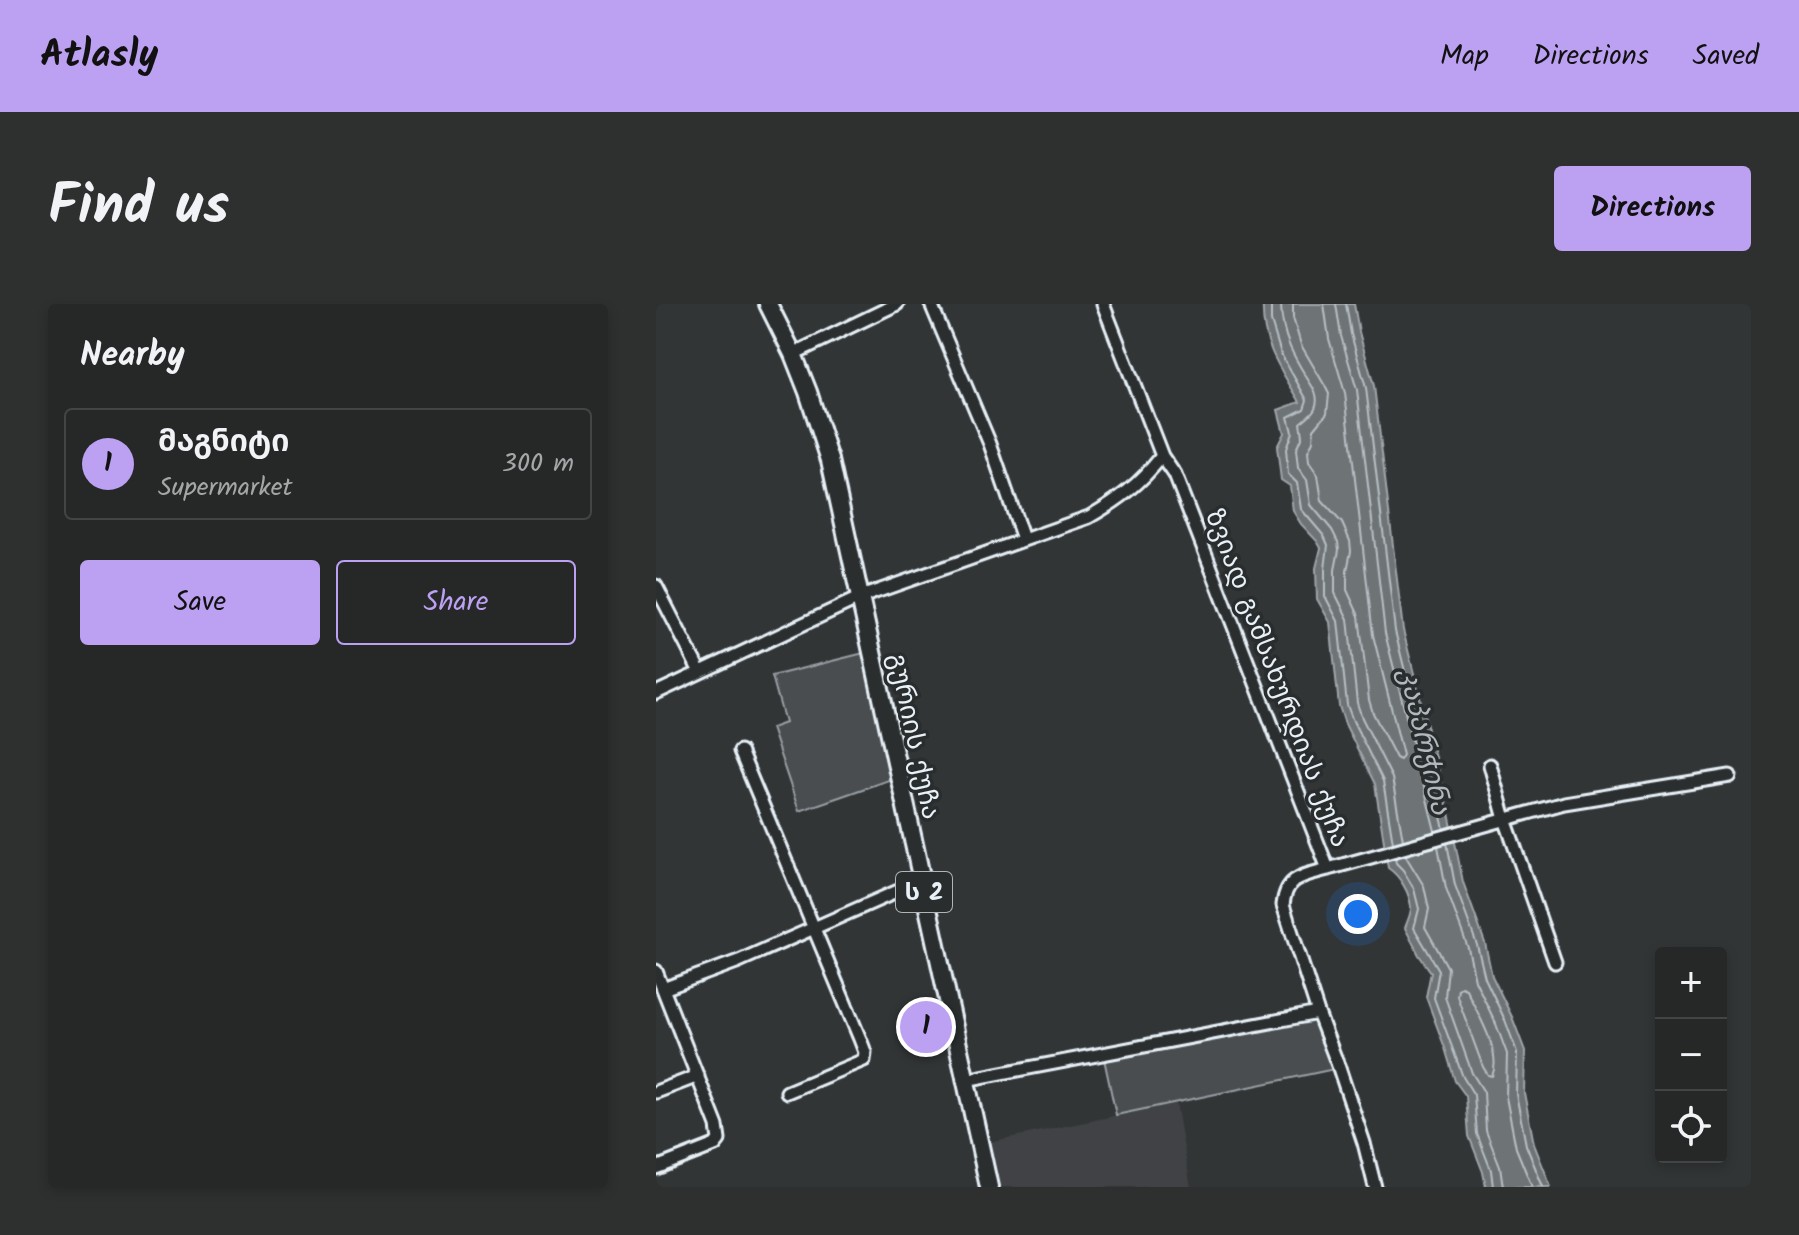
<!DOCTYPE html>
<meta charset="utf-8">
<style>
body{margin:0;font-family:Kalam,"Noto Sans Georgian",sans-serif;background:#2e3030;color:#f1f3f6}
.controls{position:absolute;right:24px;bottom:24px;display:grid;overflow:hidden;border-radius:8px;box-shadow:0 4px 12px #0003}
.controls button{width:72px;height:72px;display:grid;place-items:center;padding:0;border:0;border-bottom:2px solid #424445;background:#262828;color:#f1f3f6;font:40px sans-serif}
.you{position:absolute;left:702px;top:610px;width:28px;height:28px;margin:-20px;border:6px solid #fff;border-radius:50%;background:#1a73e8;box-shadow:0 0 0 12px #1a73e833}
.badge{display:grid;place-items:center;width:52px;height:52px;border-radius:50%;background:#bca0f2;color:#111;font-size:26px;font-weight:700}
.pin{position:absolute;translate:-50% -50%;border:4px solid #fff;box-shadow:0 2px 8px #0006}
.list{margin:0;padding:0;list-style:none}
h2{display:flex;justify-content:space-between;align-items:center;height:104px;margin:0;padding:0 32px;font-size:34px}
h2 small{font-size:26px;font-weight:400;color:#a4a6a8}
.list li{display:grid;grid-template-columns:52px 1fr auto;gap:24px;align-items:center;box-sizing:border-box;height:112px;margin:0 16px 16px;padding:0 16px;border:2px solid #424445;border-radius:8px}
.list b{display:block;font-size:30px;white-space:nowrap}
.list p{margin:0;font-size:26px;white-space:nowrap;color:#a4a6a8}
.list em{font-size:26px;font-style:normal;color:#a4a6a8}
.actions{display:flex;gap:16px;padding:24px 32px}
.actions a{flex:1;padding:18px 0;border:2px solid #bca0f2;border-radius:8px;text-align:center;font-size:28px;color:#bca0f2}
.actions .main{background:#bca0f2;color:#111}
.icon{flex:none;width:44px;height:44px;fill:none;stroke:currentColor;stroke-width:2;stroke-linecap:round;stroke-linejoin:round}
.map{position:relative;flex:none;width:1095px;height:883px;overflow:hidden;border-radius:8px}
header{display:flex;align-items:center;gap:48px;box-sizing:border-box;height:112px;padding:0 40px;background:#bca0f2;color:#111}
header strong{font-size:38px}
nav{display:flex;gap:44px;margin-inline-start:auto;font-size:28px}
.intro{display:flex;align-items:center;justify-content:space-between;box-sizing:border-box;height:192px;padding:0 48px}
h1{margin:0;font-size:56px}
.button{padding:20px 36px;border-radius:8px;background:#bca0f2;color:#111;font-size:28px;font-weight:700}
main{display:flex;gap:48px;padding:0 48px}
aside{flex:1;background:#262828;border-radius:8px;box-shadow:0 4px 12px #0003}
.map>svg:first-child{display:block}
</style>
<header>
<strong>Atlasly</strong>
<nav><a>Map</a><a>Directions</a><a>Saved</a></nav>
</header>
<div class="intro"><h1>Find us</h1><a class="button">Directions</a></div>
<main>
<aside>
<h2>Nearby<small></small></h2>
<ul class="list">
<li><span class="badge">1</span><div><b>მაგნიტი</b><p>Supermarket</p></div><em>300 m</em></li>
</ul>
<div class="actions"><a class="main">Save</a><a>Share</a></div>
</aside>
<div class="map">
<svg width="1095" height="883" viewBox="0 0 1095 883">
<rect width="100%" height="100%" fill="#323536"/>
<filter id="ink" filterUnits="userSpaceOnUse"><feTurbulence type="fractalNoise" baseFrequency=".0125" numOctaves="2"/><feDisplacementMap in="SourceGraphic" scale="16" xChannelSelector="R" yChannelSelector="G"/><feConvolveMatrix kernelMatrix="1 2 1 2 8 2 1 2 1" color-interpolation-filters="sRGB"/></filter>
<g filter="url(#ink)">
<path fill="#3f4244" d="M520,799L535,883H333L323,840Z"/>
<path fill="#494d4f" stroke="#989fa4" stroke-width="2" d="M216,347L244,472L143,507L115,424L129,419L116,372Z
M662,709L683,764L460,811L447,750Z"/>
<path fill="#6e7376" stroke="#9fa5aa" stroke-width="2" d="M607,0H698L703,28L718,82L747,326L793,509L807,578L829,639L836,672L856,713L869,747L868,789L878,840L895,883H830L827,868L813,832L810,792L799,777L789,744L770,693L775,668L763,651L749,624C751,618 755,610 755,604C754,589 744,572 732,564L719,480L689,420L683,402L674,318L661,295L660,264L665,244L661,237L645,220L637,207L634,182L625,176L621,143L628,129L622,106L644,98C625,66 605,39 607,0Z"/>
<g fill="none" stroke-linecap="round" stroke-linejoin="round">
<path stroke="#b7bfc4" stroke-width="2" d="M615,0V17L625,50L651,96L648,105L632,113L636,128L630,145L632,170L641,179L645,205L668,232L672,241L669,265V292L682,317L691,401L697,417L727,477L737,539
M625,0C625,35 641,58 659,87C665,104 655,110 644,119L646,132L640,146L642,164L651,176L655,201L676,226L682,238L683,246L679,266V289L692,315L701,399L706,414L736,474L747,536
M637,0V14L645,41L669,82L673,90L671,109L658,125L657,137L652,148L653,158L662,171L666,197L686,219L694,237L695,247L691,267V286L703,312L713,396L717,409L740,454L744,456L747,451L717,331L689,89L673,35L668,0
M680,0L685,32L701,86L729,329L779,527
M690,0L695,30L710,84L739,327L788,525
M791,539L799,581L821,641L829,674L849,716L861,748L860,790L870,841L887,883
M782,542L790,584L812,644L819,676L840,720L851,750L850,793L860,844L876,883
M749,551L768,582L773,605L769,623L792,664L789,693L816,769L828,788L830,827L844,863L847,883
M739,554L740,559L747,566L758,585L763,605L758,624L783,666L778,694L807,773L818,791L821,830L835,866L837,883
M805,683L810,685C820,707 847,749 836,772L832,771L827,763L801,692L802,685Z"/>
<g stroke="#e8f1f8" stroke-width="17">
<path id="minor" d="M275,0L334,140L367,235
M447,0L506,152L519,171L672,565
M137,50L241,0
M0,282L44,368
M0,389L205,293L433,213C464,195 483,181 506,152
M84,447L204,735L209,748L208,756L131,788
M834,461L849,515L899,658
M0,667L61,822L63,836L59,841L0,864
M7,685L83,657L265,577
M309,776L662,709
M0,788L42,772
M719,883L708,839L683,764L662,709L627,601C630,572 647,572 672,565L908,499L1074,472"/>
</g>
<g stroke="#e8f1f8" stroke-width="22">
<path id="highway" d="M112,0L137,50L152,88L174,156L333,883"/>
</g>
<use href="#minor" stroke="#2a2d2e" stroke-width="11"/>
<use href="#highway" stroke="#2a2d2e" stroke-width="16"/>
</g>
</g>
<g text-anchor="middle" stroke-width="7" stroke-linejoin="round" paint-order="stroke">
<rect fill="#2a2d2e" stroke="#afb6bb" stroke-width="2" x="240" y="568" width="56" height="40" rx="6"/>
<g font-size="24" font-weight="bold" fill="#e8f1f8">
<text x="268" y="596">ს 2</text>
</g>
<g font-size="26" fill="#e8f1f8" stroke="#2a2d2e">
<text transform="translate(622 374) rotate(69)" y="9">ზვიად გამსახურდიას ქუჩა</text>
<text transform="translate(259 432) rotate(78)" y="9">გურიის ქუჩა</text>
</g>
<g font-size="28" font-style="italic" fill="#b1b8be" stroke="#2a2d2e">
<text transform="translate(770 437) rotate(77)" y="10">კაპარჭინა</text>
</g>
</g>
</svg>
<div class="controls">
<button>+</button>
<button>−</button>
<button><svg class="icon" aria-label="locate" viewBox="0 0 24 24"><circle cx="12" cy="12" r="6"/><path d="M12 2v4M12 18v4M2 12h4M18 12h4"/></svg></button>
</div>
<div class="you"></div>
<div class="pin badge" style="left:270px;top:723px">1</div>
</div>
</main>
